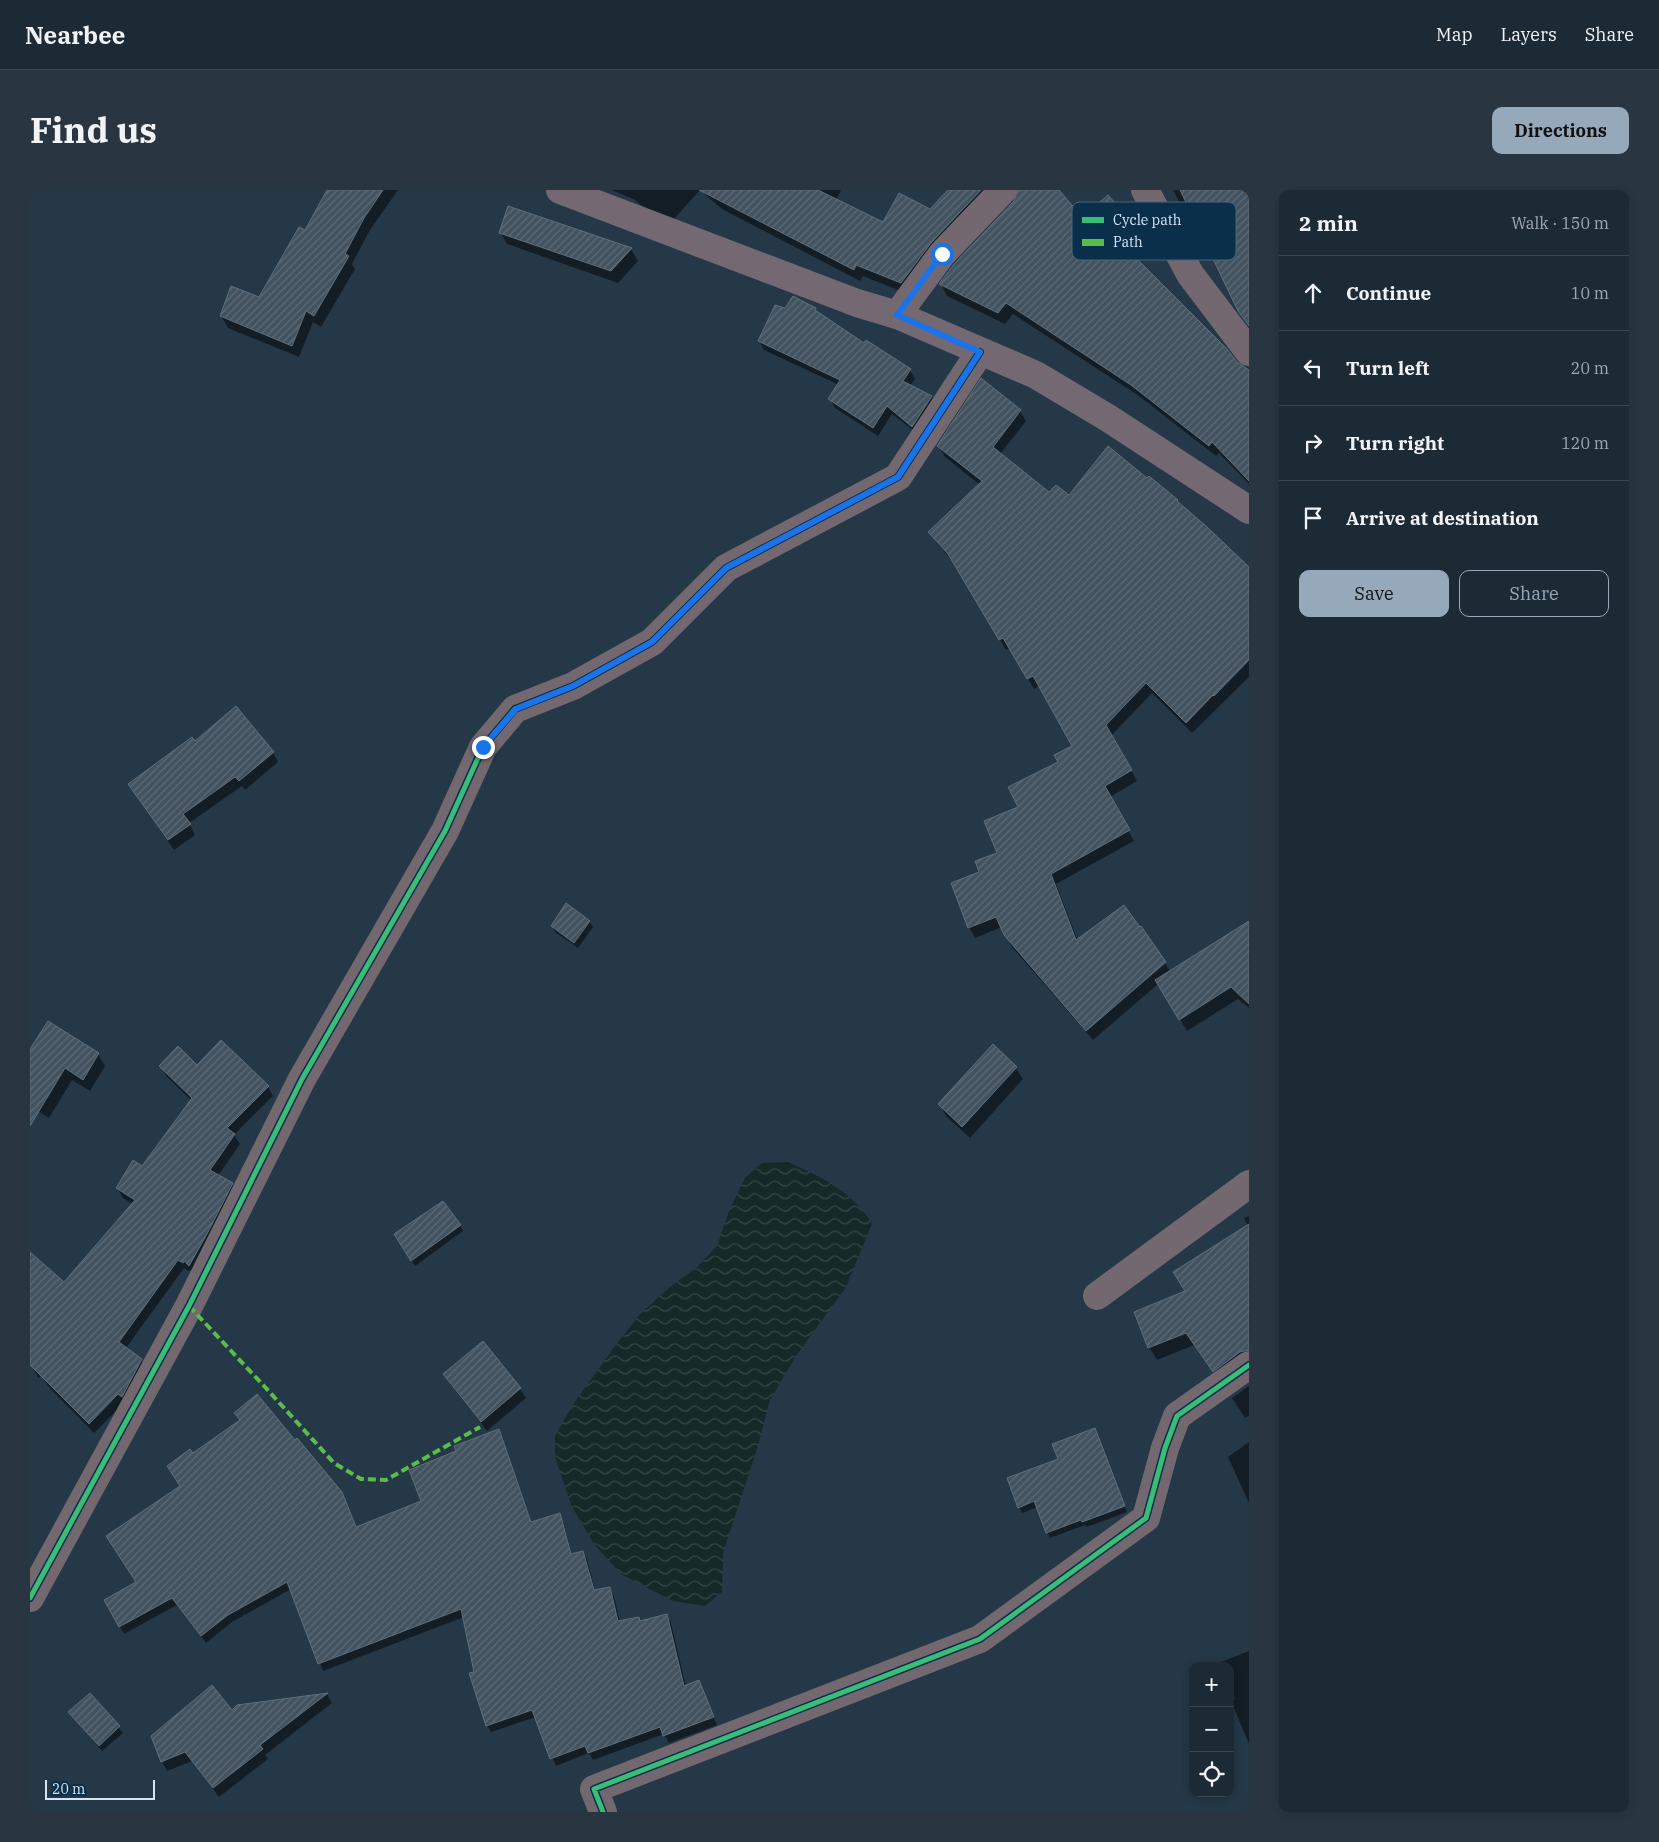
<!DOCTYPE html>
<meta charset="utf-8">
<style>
body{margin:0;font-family:"IBM Plex Serif",serif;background:#293641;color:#f1f3f6}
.controls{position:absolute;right:15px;bottom:15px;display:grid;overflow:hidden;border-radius:10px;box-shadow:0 2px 8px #0003}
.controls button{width:45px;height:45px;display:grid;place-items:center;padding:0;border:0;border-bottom:1px solid #3a4650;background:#1c2a35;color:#f1f3f6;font:25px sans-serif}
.scale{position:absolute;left:15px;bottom:12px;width:110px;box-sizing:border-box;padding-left:5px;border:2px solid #d2e6f8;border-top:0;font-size:14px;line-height:18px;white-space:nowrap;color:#d2e6f8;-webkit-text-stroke:4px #0a2f4b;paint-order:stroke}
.stop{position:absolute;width:15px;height:15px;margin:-11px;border:4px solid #1a73e8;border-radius:50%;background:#fff}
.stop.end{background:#1a73e8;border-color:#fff;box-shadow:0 1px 5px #0008}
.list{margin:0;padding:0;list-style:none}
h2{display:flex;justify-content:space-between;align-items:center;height:65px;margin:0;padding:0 20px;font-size:21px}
h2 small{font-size:16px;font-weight:400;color:#a0a7ad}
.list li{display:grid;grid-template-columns:32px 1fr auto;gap:15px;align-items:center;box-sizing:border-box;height:75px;padding:0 20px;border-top:1px solid #3a4650}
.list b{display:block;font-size:19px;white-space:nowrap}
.list em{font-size:16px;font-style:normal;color:#a0a7ad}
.actions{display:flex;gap:10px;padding:15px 20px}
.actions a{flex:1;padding:11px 0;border:1px solid #95a9ba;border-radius:10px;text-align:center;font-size:18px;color:#95a9ba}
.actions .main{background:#95a9ba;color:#111}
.icon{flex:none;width:28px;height:28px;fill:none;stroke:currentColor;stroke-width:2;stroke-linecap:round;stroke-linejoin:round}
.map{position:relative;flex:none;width:1219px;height:1622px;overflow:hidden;border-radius:10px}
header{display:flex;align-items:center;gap:30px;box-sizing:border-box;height:70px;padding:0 25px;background:#1c2a35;border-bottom:1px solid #3a4650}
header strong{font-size:24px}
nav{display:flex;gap:28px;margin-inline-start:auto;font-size:18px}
.intro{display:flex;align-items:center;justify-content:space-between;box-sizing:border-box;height:120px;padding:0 30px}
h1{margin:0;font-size:35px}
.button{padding:12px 22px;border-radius:10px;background:#95a9ba;color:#111;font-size:18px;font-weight:700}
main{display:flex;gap:30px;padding:0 30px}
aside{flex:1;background:#1c2a35;border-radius:10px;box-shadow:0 2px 8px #0003}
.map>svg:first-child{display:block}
</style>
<header>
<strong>Nearbee</strong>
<nav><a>Map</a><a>Layers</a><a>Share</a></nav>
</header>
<div class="intro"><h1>Find us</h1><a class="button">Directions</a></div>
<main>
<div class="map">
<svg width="1219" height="1622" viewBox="0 0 1219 1622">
<defs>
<pattern id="water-waves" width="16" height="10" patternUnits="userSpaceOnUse" patternTransform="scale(1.25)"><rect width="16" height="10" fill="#152928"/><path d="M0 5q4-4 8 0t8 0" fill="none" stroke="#364848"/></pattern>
<pattern id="building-hatch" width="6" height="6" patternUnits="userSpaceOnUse" patternTransform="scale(1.25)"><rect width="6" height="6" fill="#42525f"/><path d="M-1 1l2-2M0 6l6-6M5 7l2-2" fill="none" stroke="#5c6b77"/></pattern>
</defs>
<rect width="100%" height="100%" fill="#253847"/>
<path fill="url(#water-waves)" d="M758,972C790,986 825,1003 842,1034L816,1097L766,1166L740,1210L727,1259L693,1363L692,1402L675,1416L643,1411L591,1384L564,1354L542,1317L525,1267V1246L544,1213L585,1156L610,1124L640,1097L667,1077L687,1056L699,1021L715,988L732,973Z"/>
<path fill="#0007" d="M298,0H368L340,40L322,74L325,79L291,137L283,132L269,167L198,138L191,126L229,109L275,42Z
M582,0H670L644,29L612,16L605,10Z
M670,0H811L806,10L854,33L900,21L920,0H969L878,104L833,86L830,91L692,19Z
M989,0H1027L1052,28L1106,40L1113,51L1100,63L1206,173L1219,182V294L1189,263L1186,266L1109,206L983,124L975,134L917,106L911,94L986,11Z
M1143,0H1219V137L1209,121L1165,29L1160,32Z
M470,42L601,59L608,71L588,93L477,54Z
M764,107L769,109L834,155L880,180L885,189L880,196L901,207L906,216L888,244L862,224L848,246L805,218L800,209L809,195L734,160L729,151Z
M990,221L996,231L970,264L1020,304L1040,307L1118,290L1147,311L1219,378V487L1162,543L1122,503L1081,546L1107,591L1080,607L1104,651L1026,694L1048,751L1135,773L1141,783L1219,756V818L1208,809L1157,841L1128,794L1063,850L981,756L972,737L945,748L939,737L951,683L968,663L990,617L1043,556L1009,496L1004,499L980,458L976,460L926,375L906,352L900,342L950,295L915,267L908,256Z
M165,553L243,562L248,572L215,600L212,596L159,633L165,645L144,660L106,604Z
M559,731L563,737L548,758L525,742L522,736Z
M0,862L68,864L75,876L60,901L42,890L19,928L0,916Z
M131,876L167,877L238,897L243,906L204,945L210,954L188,986L202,994L207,1003L165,1084L160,1080L158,1081L154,1078L96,1158L111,1170L117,1179L94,1213L64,1243L18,1196L12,1186L8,1188L3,1178L0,1170V1101L35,1094L103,1014L93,1008L87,998L113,977L161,910L136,886Z
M986,878L993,889L940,948L916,926L910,914Z
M1219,1026V1174L1191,1193L1164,1155L1127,1170L1119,1157L1157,1102L1218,1036L1214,1028Z
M430,1035L433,1041L385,1076L369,1050Z
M453,1153L490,1199L496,1208L457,1241L420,1194L414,1184Z
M1219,1196V1226L1215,1228L1202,1208Z
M206,1224L265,1251L311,1302L327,1338L393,1311L428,1262L468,1241L472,1248L502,1333L529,1325L533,1332L542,1365L552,1362L557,1369L565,1401L579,1398L584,1406L590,1432L608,1428L611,1432L637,1425L641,1433L656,1497L672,1499L687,1535L639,1553L634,1544L563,1570L559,1563L526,1576L506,1527L461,1542L457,1535L434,1427L293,1481L261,1399L202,1432L176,1453L147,1415L94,1444L76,1411L108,1393L151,1297L162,1265L210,1231Z
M1067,1245L1097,1322L1057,1337L1055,1335L1020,1348L1007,1317L992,1323L989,1317L1029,1269Z
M1219,1252V1313L1198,1267Z
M1219,1461V1554L1201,1511L1205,1509L1200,1495V1476H1193L1191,1472Z
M60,1504L93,1543L72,1561L43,1527Z
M297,1504L302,1513L235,1565L238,1569L189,1607L162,1571L137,1581L132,1571L208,1516Z"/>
<path fill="url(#building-hatch)" stroke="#5f6f7c" d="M297,0H353L334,28L315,64L319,66L284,126L276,121L262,156L190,126L201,96L229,107L269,37L275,40Z
M669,0H788L853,32L869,3L900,19L918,0H951L901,53L871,93L826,75L824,80Z
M988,0H1029L1052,27L1078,5L1108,39L1091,53L1196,158L1207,172L1219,180V291L1182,252L1179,256L1101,195L976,113L968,123L909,94L924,74L984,11Z
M1150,0H1219V136L1208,121Z
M478,16L602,58L581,81L469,43Z
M763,106L786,118L785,120L834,153L836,150L881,179L873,191L902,206L882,237L857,216L843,238L798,209L810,190L728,151L745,115L755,118Z
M951,188L991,220L963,257L1019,302L1026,295L1039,305L1078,256L1117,288L1119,286L1148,310L1147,311L1176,336L1219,377V470L1184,506L1183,505L1156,533L1116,493L1076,535L1102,580L1075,596L1100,640L1021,684L1046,750L1094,715L1110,737L1111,736L1136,772L1056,841L974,745L966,727L938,738L921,693L949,682L945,671L967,663L954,631L988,617L978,597L1028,572L1024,565L1042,556L1003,486L997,489L973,448L969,450L918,364L898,342L952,291L907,256Z
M206,516L244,562L209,591L205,587L153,624L161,634L138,650L98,594L162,547L165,551Z
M536,713L560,731L544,753L521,736Z
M1219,731V814L1201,797L1149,830L1125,790Z
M18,831L69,863L53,890L35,878L0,936V859Z
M191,850L239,896L197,938L205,944L180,980L203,993L177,1044L159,1076L154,1071L153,1073L148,1070L89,1152L112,1169L92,1207L88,1204L59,1234L0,1175V1062L34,1092L105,1010L86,998L103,970L112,976L162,908L129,876L148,856L167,875Z
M963,854L987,877L932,937L908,914Z
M413,1011L431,1035L381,1071L364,1044Z
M1219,1034V1160L1210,1162L1183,1182L1156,1143L1118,1158L1104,1122L1155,1101L1143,1082Z
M453,1151L491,1198L451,1232L413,1184Z
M227,1204L265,1250L267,1248L312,1302L326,1337L391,1311L379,1280L426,1261L424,1256L469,1239L501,1332L530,1323L541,1364L553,1361L564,1400L580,1397L588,1431L609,1427L610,1431L637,1424L654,1496L669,1490L684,1527L633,1546L630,1537L558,1563L555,1556L520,1569L502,1520L456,1536L439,1483L444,1482L431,1419L288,1474L257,1392L198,1425L171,1446L142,1408L89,1437L74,1410L106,1392L76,1346L150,1296L137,1276L160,1259L163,1263L210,1230L204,1223Z
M1065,1238L1095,1316L1052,1332L1051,1330L1016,1343L1004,1311L988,1318L977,1288L1028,1269L1022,1254Z
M182,1495L202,1520L207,1515L298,1503L230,1555L233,1559L183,1598L155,1562L131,1572L121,1546Z
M60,1503L90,1536L69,1556L38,1522Z"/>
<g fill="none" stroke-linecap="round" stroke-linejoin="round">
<path stroke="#746870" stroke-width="28" d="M1115,0L1160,84L1219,162
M867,125L912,64L973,0
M1067,1106L1219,994
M0,1408L159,1116L272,889L415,641L453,557L485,519L543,496L622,452L696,378L868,287L950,162
M573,1622L564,1599L950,1449L1116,1328L1135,1258L1147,1226L1219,1175"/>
<path stroke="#746973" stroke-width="28" d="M530,0L827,113L867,125L1006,185L1078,228L1219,320"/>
<path stroke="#5cbc4b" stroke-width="4" stroke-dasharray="8 4" stroke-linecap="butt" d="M159,1116L235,1197L304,1273L331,1289L356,1290L450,1237"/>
<g stroke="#0a2f4b" stroke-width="8">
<path id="cycleway" d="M0,1408L159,1116L272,889L415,641L453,557L485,519L543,496L622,452L696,378L868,287L950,162
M573,1622L564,1599L950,1449L1116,1328L1135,1258L1147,1226L1219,1175"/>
</g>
<use href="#cycleway" stroke="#3abd76" stroke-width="5"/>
</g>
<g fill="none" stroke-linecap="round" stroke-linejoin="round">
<path stroke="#1a73e8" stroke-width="6" d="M453,557L486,519L543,496L622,452L696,378L868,287L950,162L867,125L912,64"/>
</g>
<rect x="1042" y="12" width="164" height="58" rx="8" fill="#0a2f4b" stroke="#46667f" stroke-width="1"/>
<rect x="1052" y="27" width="22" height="6" fill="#3abd76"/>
<rect x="1052" y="49" width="22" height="7" fill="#5cbc4b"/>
<g font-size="14" fill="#d2e6f8">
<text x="1083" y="35">Cycle path</text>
<text x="1083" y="57">Path</text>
</g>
</svg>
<div class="controls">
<button>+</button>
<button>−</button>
<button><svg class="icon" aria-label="locate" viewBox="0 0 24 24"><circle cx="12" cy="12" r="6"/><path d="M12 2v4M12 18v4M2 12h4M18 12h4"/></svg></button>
</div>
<div class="scale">20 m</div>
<div class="stop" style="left:912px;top:64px"></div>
<div class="stop end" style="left:453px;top:557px"></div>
</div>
<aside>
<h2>2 min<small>Walk · 150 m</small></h2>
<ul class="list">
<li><svg class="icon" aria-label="ahead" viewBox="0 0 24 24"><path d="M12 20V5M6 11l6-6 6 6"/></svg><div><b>Continue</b></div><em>10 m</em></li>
<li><svg class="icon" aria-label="left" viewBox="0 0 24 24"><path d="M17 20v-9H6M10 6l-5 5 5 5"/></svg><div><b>Turn left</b></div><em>20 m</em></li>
<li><svg class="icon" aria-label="right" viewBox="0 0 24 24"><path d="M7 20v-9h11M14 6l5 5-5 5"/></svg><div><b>Turn right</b></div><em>120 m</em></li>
<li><svg class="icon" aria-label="arrive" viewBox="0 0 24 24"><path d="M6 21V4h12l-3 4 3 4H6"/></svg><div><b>Arrive at destination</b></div></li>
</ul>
<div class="actions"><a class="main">Save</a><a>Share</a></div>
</aside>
</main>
